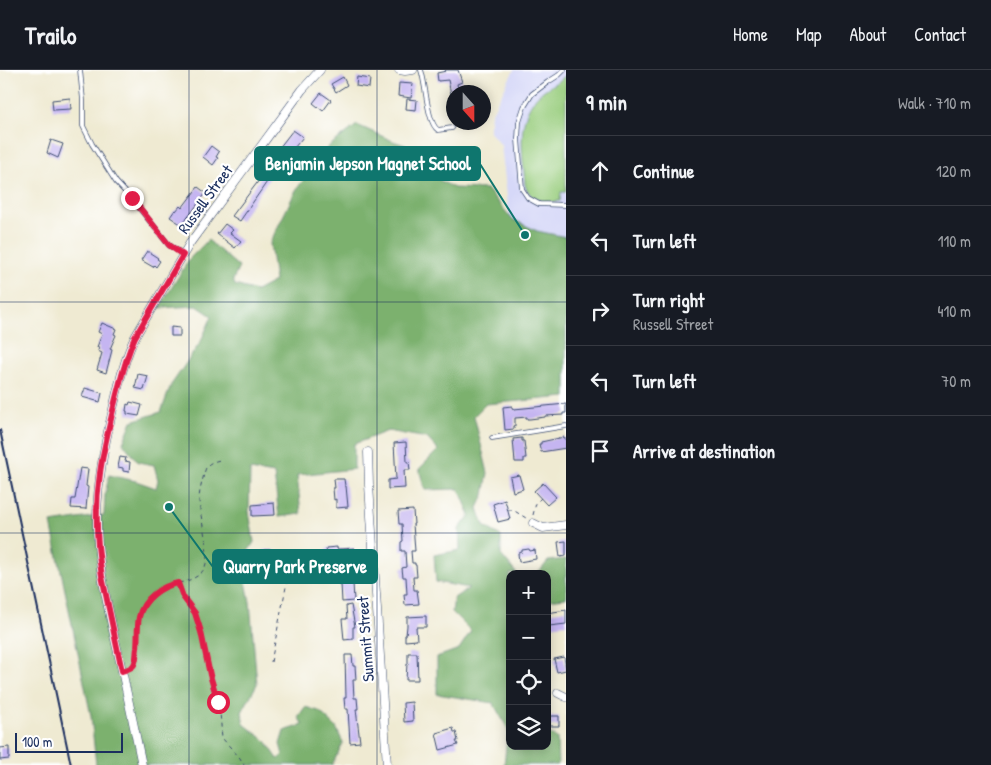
<!DOCTYPE html>
<meta charset="utf-8">
<style>
body{margin:0;font-family:"Patrick Hand",sans-serif;background:#20242c;color:#f1f3f6}
.controls{position:absolute;right:15px;bottom:15px;display:grid;overflow:hidden;border-radius:10px;box-shadow:0 2px 12px #0003}
.controls button{width:45px;height:45px;display:grid;place-items:center;padding:0;border:0;border-bottom:1px solid #363941;background:#171b24;color:#f1f3f6;font:25px sans-serif}
.compass{position:absolute;left:446px;top:15px;width:45px;height:45px;border-radius:50%;background:#171b24;box-shadow:0 2px 12px #0003;rotate:159deg}
.scale{position:absolute;left:15px;bottom:12px;width:108px;box-sizing:border-box;padding-left:5px;border:2px solid #1b2f5e;border-top:0;font-size:14px;line-height:18px;white-space:nowrap;color:#1b2f5e;-webkit-text-stroke:4px #fff;paint-order:stroke}
.stop{position:absolute;width:15px;height:15px;margin:-11px;border:4px solid #e11d48;border-radius:50%;background:#fff}
.stop.end{background:#e11d48;border-color:#fff;box-shadow:0 1px 5px #0008}
.list{margin:0;padding:0;list-style:none}
h2{display:flex;justify-content:space-between;align-items:center;height:65px;margin:0;padding:0 20px;font-size:21px}
h2 small{font-size:16px;font-weight:400;color:#9ea1a6}
.list li{display:grid;grid-template-columns:32px 1fr auto;gap:15px;align-items:center;box-sizing:border-box;height:70px;padding:0 20px;border-top:1px solid #363941}
.list b{display:block;font-size:19px;white-space:nowrap}
.list p{margin:0;font-size:16px;white-space:nowrap;color:#9ea1a6}
.list em{font-size:16px;font-style:normal;color:#9ea1a6}
.icon{flex:none;width:28px;height:28px;fill:none;stroke:currentColor;stroke-width:2;stroke-linecap:round;stroke-linejoin:round}
.map{position:relative;flex:none;width:566px;height:695px;overflow:hidden}
header{display:flex;align-items:center;gap:30px;box-sizing:border-box;height:70px;padding:0 25px;background:#171b24;border-bottom:1px solid #363941}
header strong{font-size:24px}
nav{display:flex;gap:28px;margin-inline-start:auto;font-size:18px}
main{display:flex}
aside{flex:1;background:#171b24}
.map>svg:first-child{display:block}
</style>
<header>
<strong>Trailo</strong>
<nav><a>Home</a><a>Map</a><a>About</a><a>Contact</a></nav>
</header>
<main>
<div class="map">
<svg width="566" height="695" viewBox="0 0 566 695">
<rect width="100%" height="100%" fill="#fff"/>
<filter id="ink" filterUnits="userSpaceOnUse"><feTurbulence type="fractalNoise" baseFrequency=".02" numOctaves="2"/><feDisplacementMap in="SourceGraphic" scale="10" xChannelSelector="R" yChannelSelector="G"/><feConvolveMatrix kernelMatrix="1 2 1 2 8 2 1 2 1" color-interpolation-filters="sRGB"/></filter>
<filter id="wash" filterUnits="userSpaceOnUse"><feTurbulence type="fractalNoise" baseFrequency=".0096" numOctaves="4" result="noise"/><feDisplacementMap in="SourceGraphic" scale="20" xChannelSelector="R" yChannelSelector="G"/><feGaussianBlur stdDeviation="1.12" result="paint"/><feColorMatrix in="noise" values="0 0 0 0 0 0 0 0 0 0 0 0 0 0 0 0 0 1.4 0 .05"/><feComposite in="paint" operator="in"/></filter>
<g filter="url(#wash)">
<rect width="100%" height="100%" fill="#efead2"/>
<path fill="#d6d8f8" d="M514,0H566V321L511,161L501,75L489,61L491,44Z"/>
<path fill="#9ace7f" stroke="#5a7e6e" d="M566,5V122H561L560,131C545,133 530,131 525,115C523,83 514,44 543,21C551,15 559,12 566,5Z"/>
<path fill="#7bb16e" stroke="#4b7066" d="M357,55L393,71L426,82L430,105L454,118L487,119L512,149L537,161L566,167V327L486,334L474,346L488,403L484,425L478,438L484,456L501,466V485L517,504H510V676H547V662L557,668L558,695H504L508,659L493,633L437,624V587L459,579L471,561L452,542L454,528L469,518L436,512L434,485L460,480L459,459L470,445L459,419L425,420L419,399L438,380L427,368L388,361L354,374V399L297,405L301,444L279,447L274,404L250,400L249,442L254,472L242,491L250,532L257,614L242,642L244,654L266,671L278,689L283,685L280,674L284,661L303,655L298,647L305,637L319,641L336,657L343,673L332,695H96L91,646L51,453L104,445L105,425L109,405L136,411L156,418L158,410L154,395L138,392L123,373L132,351L161,342L171,315L200,273L212,246L197,236L159,238L190,188L208,170L239,197L233,210L235,215L256,221L275,211L270,173L296,120L328,77Z
M566,489V528L547,530V504H529L540,501L548,491Z"/>
<g id="blocks">
<path fill="#c5b5f1" d="M445,0H458L462,12L457,14L459,22L451,24L448,10L438,11L437,3L446,1Z
M343,7L347,15L336,22L331,14Z
M357,7L370,9L369,18L356,16Z
M399,13L413,14L411,28L398,26Z
M321,23L331,30L323,41L313,33Z
M70,28L71,39L53,40L52,30Z
M407,29L417,30L416,40L406,39Z
M293,60L303,67L286,88L285,87L280,93L272,87Z
M51,70L63,74L58,88L47,83Z
M211,76L219,82L216,87L218,88L213,95L203,87Z
M266,97L273,103L240,151L232,146L260,109L258,108Z
M198,117L206,123L182,155L170,147L175,140L176,141L180,136L182,138Z
M225,154L233,160L230,163L241,171L235,178L217,164Z
M147,181L158,188L157,189L160,191L156,197L154,195L153,197L141,190Z
M102,253L116,259L114,264L116,265L110,279L112,280L106,303L97,300L102,283L98,281L99,277H97L102,264L98,262Z
M171,257L180,258V266H171Z
M138,304L148,306L144,320L135,318Z
M85,318L102,323L100,332L82,327Z
M130,332L142,335L139,346L127,344V341H126L127,334L129,335Z
M566,334V343H563V345L545,346V347L530,349H527V347L515,348V356H514V359L505,360L503,337L512,336V338L514,339Z
M564,367V369H566V378L541,382L539,374H541V372Z
M522,368V371H524L526,388H524V392H515L513,369Z
M406,372L407,392H409L410,400H404L405,418L388,419V410L396,409L394,373Z
M120,387L126,388L125,391L130,392L129,402L123,401V398L118,397Z
M80,398L88,399L86,416L88,417L86,439L71,438L72,429H75Z
M519,405L523,419L513,422L510,407Z
M334,409H344L345,416H346L348,437L336,438V429L334,430L333,418H335Z
M543,413L556,427L547,435L534,421Z
M505,430L510,449L498,452L493,434Z
M274,433L275,445L252,446V435Z
M413,440L414,454H413L415,481H411L412,493H415V495H416L417,507H413L414,520H417L419,534L405,535L404,524H407L406,507H403L402,498L406,497L405,481H401V472L403,471L402,454H399L398,441Z
M566,471V486L560,487L558,472Z
M337,477V479L354,478V484H352V491L343,492L342,485L327,486L326,478Z
M529,479L530,481L535,480L536,489L519,492L518,483L522,482V480Z
M264,480H274V503H265Z
M355,504V513H353L354,531L342,532L341,514H338V505Z
M351,535L355,557H353V569L344,570L342,549H347L346,536Z
M566,540V554L549,556L547,543Z
M426,546V557H416L417,570L405,571V565H406L407,556V547Z
M408,583H417L418,610H406L407,594H408Z
M345,585H352L353,596H355L356,610H353L354,628H357L358,639H356L360,672L350,673L348,639H345L344,628H346Z
M564,587L566,600L557,602L554,589Z
M412,632L413,651L404,652L403,633Z
M550,646H559V656H550Z
M453,658L454,662H456L458,671H456L458,675L440,680L436,663Z
M9,677V689L0,690V678Z"/>
</g>
</g>
<g filter="url(#ink)">
<use href="#blocks" fill-opacity="0" stroke="#3b4b6f" stroke-width="1"/>
<g fill="none" stroke-linecap="round" stroke-linejoin="round">
<g stroke="#3b4b6f" stroke-width="5.5">
<path id="lane" d="M80,0L83,30V56L92,74L116,112L132,129L169,175L183,184
M421,0C426,14 427,53 438,60L452,58
M564,0L559,5L548,12L532,24L524,37L519,52L518,69L522,119L528,128L539,134L566,135
M492,368L566,356"/>
</g>
<g stroke="#3b4b6f" stroke-width="9">
<path id="street" d="M399,0L405,1L413,0
M368,382L369,415L387,695
M533,453L543,458L566,455
M558,623L566,627
M142,695C133,652 124,608 114,565C106,527 97,490 97,452C97,413 104,377 113,339C119,314 124,290 135,267L190,173L302,20L320,0"/>
</g>
<path stroke="#3b4b6f" stroke-width="1" stroke-dasharray="4 4" stroke-linecap="butt" d="M508,440H513L526,448
M533,445L536,433L541,428
M179,513C188,511 201,507 205,497C211,482 200,448 199,431C199,423 201,416 203,408C206,395 207,393 220,390
M271,592L287,512
M130,598L134,594L135,590C140,567 133,545 151,527C159,519 167,515 178,513L183,527L195,543L201,562L209,605L220,642L222,668L240,688L244,695"/>
<use href="#lane" stroke="#fff" stroke-width="4"/>
<use href="#street" stroke="#fff" stroke-width="8"/>
<path stroke="#1b2f5e" stroke-width="2" d="M0,360L71,695"/>
</g>
</g>
<g fill="none" stroke-linecap="round" stroke-linejoin="round" filter="url(#ink)">
<path stroke="#e11d48" stroke-width="6" d="M132,128L169,175L183,185L135,267C125,289 120,312 114,336C109,358 103,380 100,403C95,437 96,472 102,506L122,601C125,600 130,599 133,596C137,592 136,583 137,578C138,567 137,557 139,547C143,529 161,516 178,513L183,527L195,543L201,562L210,605L218,632"/>
</g>
<path fill="none" stroke="#1b2f5e" stroke-width="1" stroke-opacity="0.55" d="M189,0V695M377,0V695M0,232H566M0,463H566"/>
<g text-anchor="middle" stroke-width="4.5" stroke-linejoin="round" paint-order="stroke">
<g font-size="16" fill="#1b2f5e" stroke="#fff">
<text transform="translate(205 129) rotate(-54)" y="6">Russell Street</text>
<text transform="translate(365 569) rotate(-94)" y="6">Summit Street</text>
</g>
</g>
<path fill="none" stroke="#0f766e" stroke-width="2" d="M525 165L480 94M169 437L213 497"/>
<g fill="#0f766e" stroke="#fff" stroke-width="2">
<circle cx="525" cy="165" r="5"/>
<circle cx="169" cy="437" r="5"/>
</g>
<g fill="#0f766e" stroke="#0f766e" stroke-width="2">
<rect x="255" y="77" width="225" height="33" rx="5"/>
<rect x="213" y="480" width="164" height="33" rx="5"/>
</g>
<g font-size="18" text-anchor="middle" font-weight="bold" fill="#fff">
<text x="368" y="100">Benjamin Jepson Magnet School</text>
<text x="295" y="503">Quarry Park Preserve</text>
</g>
</svg>
<div class="controls">
<button>+</button>
<button>−</button>
<button><svg class="icon" aria-label="locate" viewBox="0 0 24 24"><circle cx="12" cy="12" r="6"/><path d="M12 2v4M12 18v4M2 12h4M18 12h4"/></svg></button>
<button><svg class="icon" aria-label="layers" viewBox="0 0 24 24"><path d="M12 4l9 5-9 5-9-5zM3 14l9 5 9-5"/></svg></button>
</div>
<svg class="compass" viewBox="-18 -18 36 36"><path d="M0-13l5 13h-10z" fill="#e53935"/><path d="M0 13l5-13h-10z" fill="#9ea1a6"/></svg>
<div class="scale">100 m</div>
<div class="stop" style="left:218px;top:632px"></div>
<div class="stop end" style="left:132px;top:128px"></div>
</div>
<aside>
<h2>9 min<small>Walk · 710 m</small></h2>
<ul class="list">
<li><svg class="icon" aria-label="ahead" viewBox="0 0 24 24"><path d="M12 20V5M6 11l6-6 6 6"/></svg><div><b>Continue</b></div><em>120 m</em></li>
<li><svg class="icon" aria-label="left" viewBox="0 0 24 24"><path d="M17 20v-9H6M10 6l-5 5 5 5"/></svg><div><b>Turn left</b></div><em>110 m</em></li>
<li><svg class="icon" aria-label="right" viewBox="0 0 24 24"><path d="M7 20v-9h11M14 6l5 5-5 5"/></svg><div><b>Turn right</b><p>Russell Street</p></div><em>410 m</em></li>
<li><svg class="icon" aria-label="left" viewBox="0 0 24 24"><path d="M17 20v-9H6M10 6l-5 5 5 5"/></svg><div><b>Turn left</b></div><em>70 m</em></li>
<li><svg class="icon" aria-label="arrive" viewBox="0 0 24 24"><path d="M6 21V4h12l-3 4 3 4H6"/></svg><div><b>Arrive at destination</b></div></li>
</ul>
</aside>
</main>
